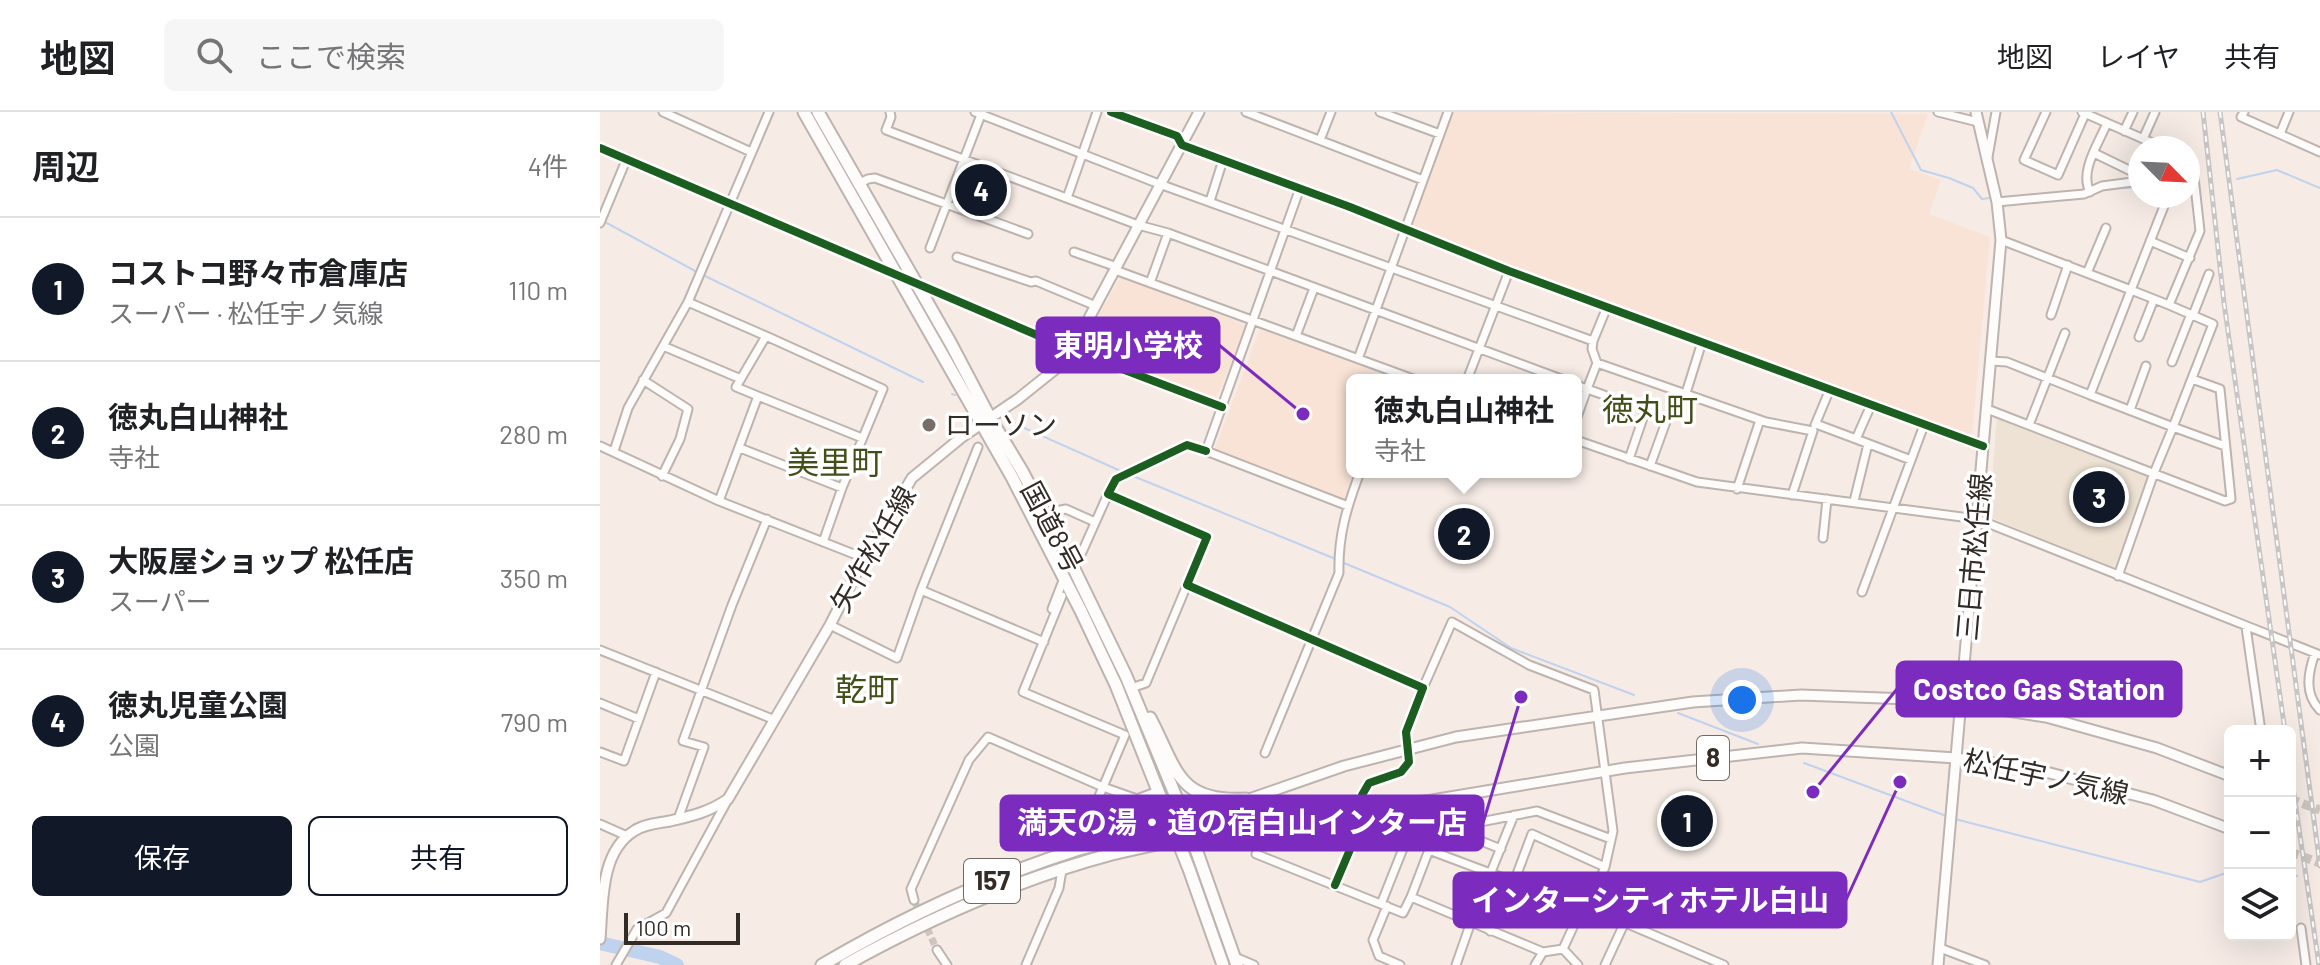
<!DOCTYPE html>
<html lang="ja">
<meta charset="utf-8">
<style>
body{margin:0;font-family:Barlow,"Noto Sans JP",sans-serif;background:#f6f6f6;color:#202124}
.controls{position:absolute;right:24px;bottom:24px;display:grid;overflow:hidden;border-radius:12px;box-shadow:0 8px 32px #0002}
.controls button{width:72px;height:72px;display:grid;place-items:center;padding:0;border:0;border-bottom:2px solid #e0e0e0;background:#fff;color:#202124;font:40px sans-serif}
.compass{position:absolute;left:1528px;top:24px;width:72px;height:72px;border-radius:50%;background:#fff;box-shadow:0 8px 32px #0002;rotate:114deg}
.scale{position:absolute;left:24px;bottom:20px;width:116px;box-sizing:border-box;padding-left:8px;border:4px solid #332b25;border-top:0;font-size:22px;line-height:28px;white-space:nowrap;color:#332b25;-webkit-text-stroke:6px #fff;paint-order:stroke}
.you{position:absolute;left:1142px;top:588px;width:28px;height:28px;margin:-20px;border:6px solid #fff;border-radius:50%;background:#1a73e8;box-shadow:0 0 0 12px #1a73e833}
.badge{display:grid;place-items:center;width:52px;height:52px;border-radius:50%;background:#111827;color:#fff;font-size:26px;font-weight:700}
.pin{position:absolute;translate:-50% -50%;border:4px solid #fff;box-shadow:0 2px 8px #0006}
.popup{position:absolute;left:746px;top:262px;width:236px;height:104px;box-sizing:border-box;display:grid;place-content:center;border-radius:12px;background:#fff;filter:drop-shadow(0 2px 6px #0005);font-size:26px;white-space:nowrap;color:#757577}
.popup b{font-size:30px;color:#202124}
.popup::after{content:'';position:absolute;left:50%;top:100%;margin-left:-16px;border:16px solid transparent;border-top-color:#fff}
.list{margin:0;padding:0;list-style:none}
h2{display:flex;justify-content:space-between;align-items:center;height:104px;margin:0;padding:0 32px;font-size:34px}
h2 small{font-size:26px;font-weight:400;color:#757577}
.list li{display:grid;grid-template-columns:52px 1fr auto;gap:24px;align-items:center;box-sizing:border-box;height:144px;padding:0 32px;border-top:2px solid #e0e0e0}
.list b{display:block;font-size:30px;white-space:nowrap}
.list p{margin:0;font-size:26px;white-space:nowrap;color:#757577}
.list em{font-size:26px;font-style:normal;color:#757577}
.actions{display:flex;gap:16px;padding:24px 32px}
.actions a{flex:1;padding:18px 0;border:2px solid #111827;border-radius:12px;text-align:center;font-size:28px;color:#111827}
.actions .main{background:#111827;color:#fff}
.icon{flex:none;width:44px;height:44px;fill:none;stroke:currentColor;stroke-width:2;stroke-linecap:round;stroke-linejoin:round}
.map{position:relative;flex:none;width:1720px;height:853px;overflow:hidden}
header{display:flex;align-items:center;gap:48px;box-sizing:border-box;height:112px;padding:0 40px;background:#fff;border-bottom:2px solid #e0e0e0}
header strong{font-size:38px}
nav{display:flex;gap:44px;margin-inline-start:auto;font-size:28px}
.search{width:560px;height:72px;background:#f6f6f6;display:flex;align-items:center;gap:20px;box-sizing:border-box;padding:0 28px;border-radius:12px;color:#757577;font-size:30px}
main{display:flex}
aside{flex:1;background:#fff}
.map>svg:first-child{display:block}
</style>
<header>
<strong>地図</strong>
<div class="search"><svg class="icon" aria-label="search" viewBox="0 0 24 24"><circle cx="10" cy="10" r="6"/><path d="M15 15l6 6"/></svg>ここで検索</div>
<nav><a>地図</a><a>レイヤ</a><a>共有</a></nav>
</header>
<main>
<aside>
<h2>周辺<small>4件</small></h2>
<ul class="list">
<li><span class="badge">1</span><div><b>コストコ野々市倉庫店</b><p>スーパー · 松任宇ノ気線</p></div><em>110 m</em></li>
<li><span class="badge">2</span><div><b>徳丸白山神社</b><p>寺社</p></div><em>280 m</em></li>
<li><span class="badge">3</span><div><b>大阪屋ショップ 松任店</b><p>スーパー</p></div><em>350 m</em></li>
<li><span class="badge">4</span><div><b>徳丸児童公園</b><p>公園</p></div><em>790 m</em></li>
</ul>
<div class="actions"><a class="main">保存</a><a>共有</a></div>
</aside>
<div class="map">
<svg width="1720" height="853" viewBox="0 0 1720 853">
<rect width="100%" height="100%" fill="#f6ebe5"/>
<path fill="#eee2d4" d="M1397,305L1550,362L1515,454L1512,457L1392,406L1390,397Z"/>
<path fill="#f9e3d6" d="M852,0L1328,2L1309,57L1341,68L1329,102L1390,125L1372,323L957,173L812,117V109Z
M523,161L577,186L645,213L647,216L616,287L481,234Z
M660,217L793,266L792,268H752V360H757L746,389L614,339Z"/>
<path fill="#cee0c5" d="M373,55L406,68L391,105L357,93L356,88L367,59Z"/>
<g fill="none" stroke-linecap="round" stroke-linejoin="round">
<path stroke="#bfd2ee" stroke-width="2" d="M1291,0L1321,58L1349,66L1373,76L1382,87L1389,86
M1637,67L1677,58L1720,76
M1505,77L1540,75
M5,110L97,160
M103,163L323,270
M352,282L355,283
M411,310L523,360
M533,364L738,448
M744,451L850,495L911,536L1034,583
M1078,601L1158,632
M1204,651L1349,705
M1355,707L1600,770L1626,761
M1690,761L1697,764"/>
<path stroke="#bfd2ee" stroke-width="14" d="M0,831L60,845L77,853"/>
<path stroke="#cfc5bf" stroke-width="7" stroke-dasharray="7 3.5" stroke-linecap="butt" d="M314,788L337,838"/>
<path stroke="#cfc5bf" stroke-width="9" stroke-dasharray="9 4.5" stroke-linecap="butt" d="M1690,687L1720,698
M1690,740L1720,751"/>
<g stroke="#bdb4af" stroke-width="11">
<path id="minor" d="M63,0L151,40
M290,0L291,5L286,18L538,113L568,121L964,268
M375,0L554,70L993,229L1007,195
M511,0L577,24L582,33L750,95L909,159L1383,334
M646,0L823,68
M780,0L840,22
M1338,0L1378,10
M1446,0L1424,48L1458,63L1485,2
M1482,0L1564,36
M1644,0L1641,5L1720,40
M1524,19L1533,0
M1680,22L1689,0
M1543,27L1555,0
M720,28L731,0
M0,36L472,238L622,295
M1494,41L1533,60
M1388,45L1396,0
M1588,46L1594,65
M260,71L268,67L275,66L428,122
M700,76L606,339L748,394
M1490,80C1479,59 1499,31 1507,11
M467,86L497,0
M610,89L623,48
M1397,90L1484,82L1502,74L1540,69
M0,111L27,46
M1401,128L1531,178L1568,84
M1550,129L1590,146
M330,136L382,0
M474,140L517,155
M357,145L431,170L436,169L496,194
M515,158L816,268
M1487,161L1506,116
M550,171L568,121
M88,190L166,224
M1569,193L1613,212L1573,315L1625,334
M1451,203L1468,153
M1593,203L1609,162
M696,224L714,176
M1539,225L1554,187
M993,229L992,237L997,251L987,277L1004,283
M63,234L141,267
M758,247L848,0
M1391,249L1407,250L1490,283
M1572,250L1591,202
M997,251L1166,310L1213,319L1192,383
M43,268L88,297L80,327L62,364
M867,268L909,159
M976,273L987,277L976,308
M1086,281L1102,230
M158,284L262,326
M1387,297L1625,389L1631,387L1620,277L1592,267
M1530,298L1546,254
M1216,312L1256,327L1271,293
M1215,313L1230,277
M1429,313L1465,221
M1256,327L1311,348
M976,328L1097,370L1377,407L1720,543
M0,334L119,389L264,446
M140,336L242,376
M14,339L28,296L88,190L169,0
M606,339L587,333L516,367L508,382L607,425L587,473L823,576L806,620L809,650L801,660L769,671L762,683L760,714L735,773
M1029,347L1045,300
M1050,354L1067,307
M1137,377L1160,308
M119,389L158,284L136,275L166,224L283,277L242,376L223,430
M1254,389L1268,332
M444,401L466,397L495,410
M1223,426L1227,387
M478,449L508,382
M1518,464L1554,361L1573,315L1490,283L1531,178L1569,193L1600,119L1594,65H1588
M321,478L444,530
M1262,480L1324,313
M462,484L423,580L525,623L503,675L537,687L558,679
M452,497L464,466
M230,513L297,546L321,478L378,335
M1646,515L1661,619
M0,538L175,608
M1715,541C1708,561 1704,582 1720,598
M531,576L546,571L587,473
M823,576L852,510L929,553L994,578L1013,719L1005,755L988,795L979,802L963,837
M0,591L39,607
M0,640L24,649L56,560
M665,641L739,461C738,423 747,395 760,360
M78,707L104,635L83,629L132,493L167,407
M0,712L27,724
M851,717L901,737
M656,742L803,801L811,785L943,840L963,837L978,853
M891,760L914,703
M912,775L979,802
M811,785L829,738L914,770
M314,788L311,777L369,648L388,625L503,675L476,738
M781,792L808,724L937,699L1011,727
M787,794L773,828L779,844L800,853
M988,795L1124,853
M1701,816L1706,853
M890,819L914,770L932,722L1005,755
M1340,836L1385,853
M337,838L347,853
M635,845L654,853
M16,853L37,817L66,801L127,689
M426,853L459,776L462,758
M856,853L871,810
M935,853L943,840
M1005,853L1024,812"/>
</g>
<g stroke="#bdb4af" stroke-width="13">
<path id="major" d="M586,709L744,654L856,625L1093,590L1201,583L1309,587L1362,592L1446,605L1557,636L1630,664
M591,723L622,714L832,688L1025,656L1202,636L1356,646L1431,656L1553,688L1630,717
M0,827C3,791 0,740 34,719C44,712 59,711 70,709C92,704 109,700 128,687L230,513L264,446L312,366L362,325L418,287L458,255L472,238L599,0
M1338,853L1401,128L1397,90L1376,0"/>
</g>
<g stroke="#bdb4af" stroke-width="15">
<path id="highway" d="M204,0L412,365L481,499L516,573L589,757L623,853
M218,0L350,230L390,306L422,359L474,457L526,564L586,709L637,853
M550,606C577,657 577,691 646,687
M222,853C302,806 387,766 476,738C509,728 545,724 578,712
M245,853C330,806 418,767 512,742C536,736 560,732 584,725"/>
</g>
<use href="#minor" stroke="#fefcfb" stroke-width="7"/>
<use href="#major" stroke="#fefcfb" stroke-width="9"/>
<use href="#highway" stroke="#fefcfb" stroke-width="11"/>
<g stroke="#c8c6c4" stroke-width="5">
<path id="rail" d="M1603,0L1624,191L1685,619
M1620,0L1720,754
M1690,655L1719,853"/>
</g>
<use href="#rail" stroke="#fff" stroke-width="2" stroke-dasharray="6" stroke-linecap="butt"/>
<g stroke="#fff" stroke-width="13">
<path id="cycleway" d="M511,0L577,24L582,33L750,95L909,159L1383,334
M0,36L472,238L622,295
M606,339L587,333L516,367L508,382L607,425L587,473L823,576L806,620L809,650L801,660L769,671L762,683L760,714L735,773"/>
</g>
<use href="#cycleway" stroke="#1b5e20" stroke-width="8"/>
</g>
<circle fill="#776e68" stroke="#fff" stroke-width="3" cx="329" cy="313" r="8"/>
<g text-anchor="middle" stroke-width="7" stroke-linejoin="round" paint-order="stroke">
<g fill="#fff" stroke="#706b66" stroke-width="2">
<rect x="1097" y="624" width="32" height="44" rx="6"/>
<rect x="364" y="747" width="56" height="44" rx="6"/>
</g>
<g font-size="26" font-weight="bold" fill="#332b25">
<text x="1113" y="655">8</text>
<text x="392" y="778">157</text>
</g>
<g font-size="28" fill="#332b25" stroke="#fff" text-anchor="start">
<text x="345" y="323">ローソン</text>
</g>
<g font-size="28" fill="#332b25" stroke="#fff">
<text transform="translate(452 415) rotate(62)" y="10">国道8号</text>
<text transform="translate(273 437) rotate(-60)" y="10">矢作松任線</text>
<text transform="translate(1374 445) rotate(-85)" y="10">三日市松任線</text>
<text transform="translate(1446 665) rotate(12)" y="10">松任宇ノ気線</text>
</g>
<g font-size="32" fill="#424f18" stroke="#fff">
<text x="1050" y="309">徳丸町</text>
<text x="235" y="362">美里町</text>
<text x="267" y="589">乾町</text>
</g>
</g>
<path fill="none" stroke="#7b2cbf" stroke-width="3" d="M703 302L619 233M1213 680L1297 577M921 585L883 711M1300 670L1246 788"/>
<g fill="#7b2cbf" stroke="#fff" stroke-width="3">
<circle cx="703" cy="302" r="8"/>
<circle cx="1213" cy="680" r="8"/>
<circle cx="921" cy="585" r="8"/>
<circle cx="1300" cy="670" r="8"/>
</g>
<g fill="#7b2cbf" stroke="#7b2cbf" stroke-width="3">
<rect x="437" y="206" width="182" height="54" rx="8"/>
<rect x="1297" y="550" width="284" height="54" rx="8"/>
<rect x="401" y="684" width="482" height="54" rx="8"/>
<rect x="854" y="761" width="392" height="54" rx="8"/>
</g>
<g font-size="30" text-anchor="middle" font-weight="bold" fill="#fff">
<text x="528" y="244">東明小学校</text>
<text x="1439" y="588">Costco Gas Station</text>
<text x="642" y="721">満天の湯・道の宿白山インター店</text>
<text x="1050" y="799">インターシティホテル白山</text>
</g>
</svg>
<div class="controls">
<button>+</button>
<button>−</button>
<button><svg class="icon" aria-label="layers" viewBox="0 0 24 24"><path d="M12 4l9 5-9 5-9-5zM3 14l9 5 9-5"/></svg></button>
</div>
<svg class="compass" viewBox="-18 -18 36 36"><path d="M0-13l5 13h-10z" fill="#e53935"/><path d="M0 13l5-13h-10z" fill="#757577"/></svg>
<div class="scale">100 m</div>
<div class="you"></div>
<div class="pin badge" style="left:1087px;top:709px">1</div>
<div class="pin badge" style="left:864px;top:422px">2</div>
<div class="popup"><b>徳丸白山神社</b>寺社</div>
<div class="pin badge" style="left:1499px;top:385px">3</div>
<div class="pin badge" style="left:381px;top:78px">4</div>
</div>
</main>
